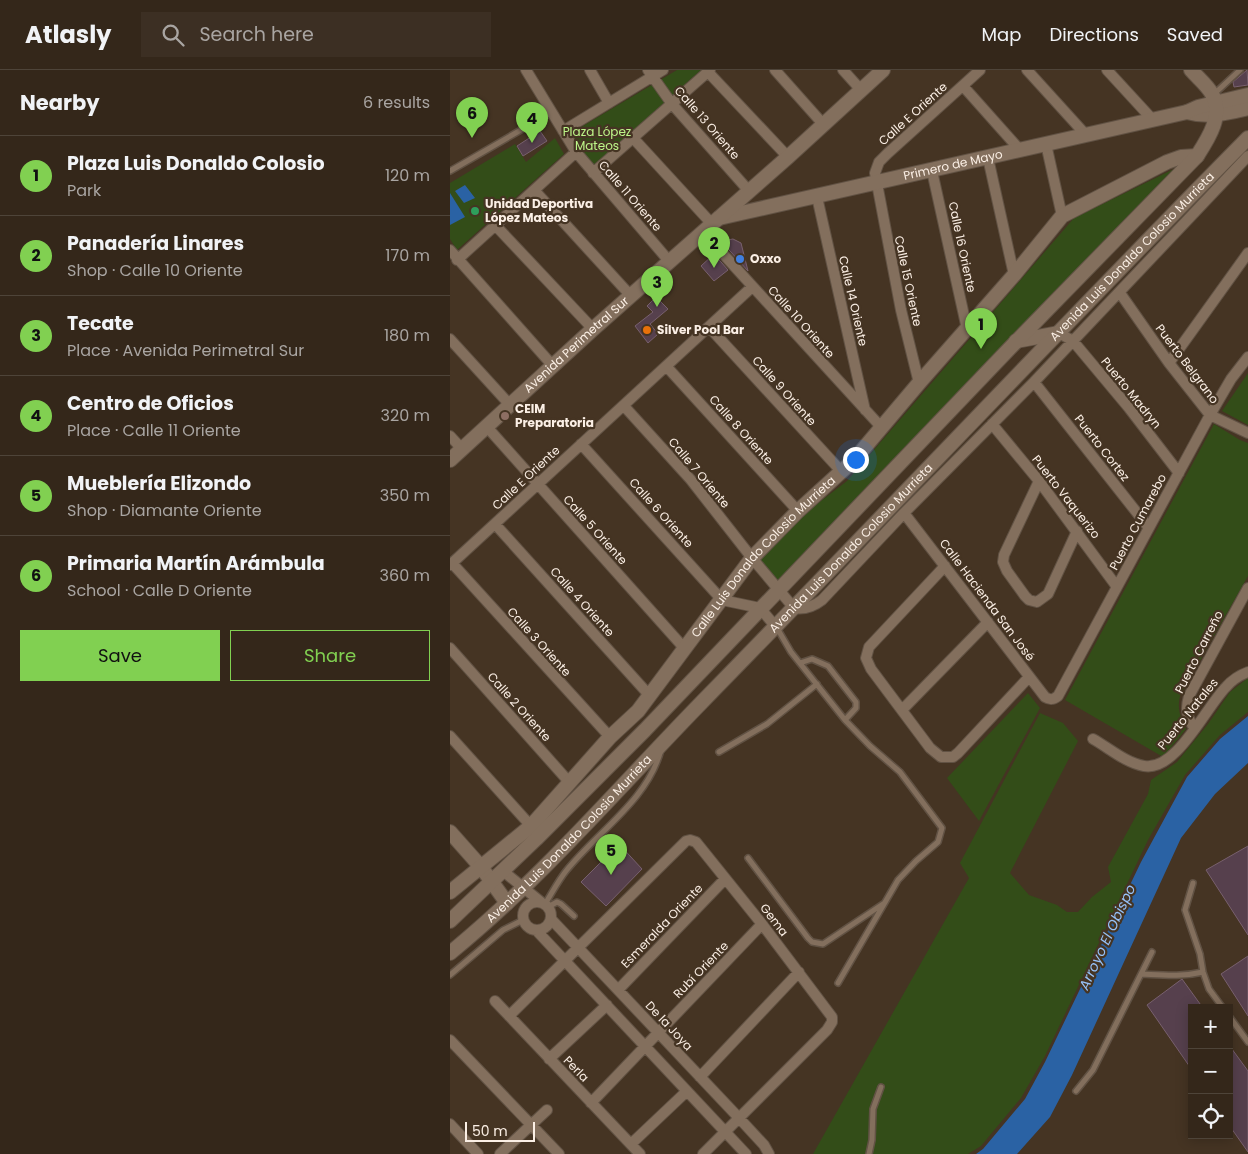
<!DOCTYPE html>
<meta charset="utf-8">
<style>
body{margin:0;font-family:Poppins,sans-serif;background:#3c2f23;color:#f1f3f6}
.controls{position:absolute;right:15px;bottom:15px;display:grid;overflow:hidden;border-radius:0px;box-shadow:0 2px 12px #0003}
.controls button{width:45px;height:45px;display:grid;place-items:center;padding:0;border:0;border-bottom:1px solid #4e4439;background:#34271a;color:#f1f3f6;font:25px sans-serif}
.scale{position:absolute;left:15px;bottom:12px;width:70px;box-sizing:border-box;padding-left:5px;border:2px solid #fbefe5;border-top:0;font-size:14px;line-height:18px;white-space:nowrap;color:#fbefe5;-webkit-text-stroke:4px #453423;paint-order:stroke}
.you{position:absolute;left:405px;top:389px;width:18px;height:18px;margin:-12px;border:4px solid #fff;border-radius:50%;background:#1a73e8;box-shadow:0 0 0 8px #1a73e833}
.badge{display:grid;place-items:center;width:32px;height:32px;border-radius:50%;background:#81d051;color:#111;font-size:16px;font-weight:700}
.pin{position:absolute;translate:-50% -41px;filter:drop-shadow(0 1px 2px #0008)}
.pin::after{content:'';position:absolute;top:26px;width:18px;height:15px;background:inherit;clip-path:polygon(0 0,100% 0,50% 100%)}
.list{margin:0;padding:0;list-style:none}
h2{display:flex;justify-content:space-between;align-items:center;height:65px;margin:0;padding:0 20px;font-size:21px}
h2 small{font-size:16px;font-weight:400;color:#a9a5a2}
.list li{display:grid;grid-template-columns:32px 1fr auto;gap:15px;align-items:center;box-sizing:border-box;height:80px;padding:0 20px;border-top:1px solid #4e4439}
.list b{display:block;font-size:19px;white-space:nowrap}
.list p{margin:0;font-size:16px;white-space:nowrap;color:#a9a5a2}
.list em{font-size:16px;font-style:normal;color:#a9a5a2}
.actions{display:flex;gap:10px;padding:15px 20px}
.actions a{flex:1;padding:11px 0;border:1px solid #81d051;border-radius:0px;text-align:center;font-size:18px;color:#81d051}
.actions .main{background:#81d051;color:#111}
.icon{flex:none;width:28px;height:28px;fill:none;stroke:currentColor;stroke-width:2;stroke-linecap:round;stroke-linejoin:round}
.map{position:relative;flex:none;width:798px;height:1084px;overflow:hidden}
header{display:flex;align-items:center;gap:30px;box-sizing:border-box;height:70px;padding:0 25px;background:#34271a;border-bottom:1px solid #4e4439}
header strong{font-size:24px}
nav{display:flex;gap:28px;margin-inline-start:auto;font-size:18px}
.search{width:350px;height:45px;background:#3c2f23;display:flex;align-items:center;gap:12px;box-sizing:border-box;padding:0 18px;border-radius:0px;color:#a9a5a2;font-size:19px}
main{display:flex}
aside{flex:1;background:#34271a}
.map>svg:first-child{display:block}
</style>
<header>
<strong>Atlasly</strong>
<div class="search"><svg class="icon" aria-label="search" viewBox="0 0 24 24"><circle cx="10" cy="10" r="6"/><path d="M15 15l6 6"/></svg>Search here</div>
<nav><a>Map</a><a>Directions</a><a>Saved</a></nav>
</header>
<main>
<aside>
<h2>Nearby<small>6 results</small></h2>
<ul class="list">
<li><span class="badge">1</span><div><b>Plaza Luis Donaldo Colosio</b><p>Park</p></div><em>120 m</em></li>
<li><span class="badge">2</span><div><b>Panadería Linares</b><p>Shop · Calle 10 Oriente</p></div><em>170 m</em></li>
<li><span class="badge">3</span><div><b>Tecate</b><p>Place · Avenida Perimetral Sur</p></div><em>180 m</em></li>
<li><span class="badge">4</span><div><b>Centro de Oficios</b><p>Place · Calle 11 Oriente</p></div><em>320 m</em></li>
<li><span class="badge">5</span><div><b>Mueblería Elizondo</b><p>Shop · Diamante Oriente</p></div><em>350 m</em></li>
<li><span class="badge">6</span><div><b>Primaria Martín Arámbula</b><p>School · Calle D Oriente</p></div><em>360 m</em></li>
</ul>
<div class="actions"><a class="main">Save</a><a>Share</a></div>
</aside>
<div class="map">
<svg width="798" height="1084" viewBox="0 0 798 1084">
<rect width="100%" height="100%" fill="#453423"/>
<path fill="#334d18" d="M227,0H251L144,95L135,86L121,63Z
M105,68L114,84L7,180L0,169V113L65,74L76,92Z
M730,96L328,510L307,493L350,447L397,411L624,148Z
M798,303V355L772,341Z
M764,354L790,370L798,373V506L730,626C727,638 730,647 736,659L713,687L615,630Z
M798,608V642L770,665L735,705L698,770L595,986L571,1028L531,1076L518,1084H363L519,808L510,793L590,643L613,653L628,671L560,803L579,825L607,835L617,842H628L642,827L661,812L658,797L698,724L701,710L727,692L758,654L780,622Z
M578,623L590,638L529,751L497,708Z"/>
<path fill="#2a62a4" d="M15,115L25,128L14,133L5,121Z
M0,123L15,147L0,155Z
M798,646V693L765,724L731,768L622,1005L600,1047L567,1084H526L533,1079L575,1029L595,992L691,792L737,707L770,669Z"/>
<path fill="#56404d" stroke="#78606e" d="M797,0L798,15L784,17L783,12Z
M90,61L97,71L73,86L67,76Z
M283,169L291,173L298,201L271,171Z
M264,184L278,200L264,211L251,196Z
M206,227L218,239L200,254L208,264L198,273L185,256L203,242L197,236Z
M169,774L192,799L156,836L131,812Z
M798,776V865L756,800Z
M798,886V946L771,904Z
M732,909L753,938H742V1000L697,935Z
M779,975L798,1001V1082L779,1055Z"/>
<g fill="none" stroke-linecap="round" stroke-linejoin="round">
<g stroke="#615244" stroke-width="8">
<path id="lane" d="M763,25L790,0
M0,101L102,42
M327,558L341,582L395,650L420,676L450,702L492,758L488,772L466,791L448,810L388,913
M350,593L362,589L378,596L406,632V638L395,650
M269,682L317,654L367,614
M298,788L358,868L362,872L373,874L433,834
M743,813L735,840L750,884L753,902L759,919L773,938
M95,834C102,823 108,811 116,801C148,761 197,731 211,680
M98,837L107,832L111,834L124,846
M692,904C713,905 732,907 753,902
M0,905L53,860L73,850
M779,946L798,972
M626,1021L643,1000L702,882
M419,1084L422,1070L423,1039L431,1017"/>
</g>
<g stroke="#615244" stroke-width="12">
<path id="street" d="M76,0L126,82L219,191
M140,0L159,33
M198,0L222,34L299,121
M325,0L373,54
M393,0L411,20
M577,0L636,65
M657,0L702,49
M258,2L338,87
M513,16L570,80
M113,61L213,0
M184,69L262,154
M596,74L612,146
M538,88L564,205
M482,101L517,259
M143,103L260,0
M85,121L181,226
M367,127L415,340
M46,156L143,259
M253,162L432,358
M0,180L103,296
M7,190L126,82
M670,223L719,293L760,345L798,363
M259,257L391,401
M609,263L623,271L679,338L729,403
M0,269L60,335
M719,293L798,183
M217,297L348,441
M584,312L699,458
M469,313L451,240L425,103L429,92L438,83L530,0
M174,336L241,410L302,488L344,538C355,540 363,537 372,530L454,443L584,312L798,86
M542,354L589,411L667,517
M37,357L235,579
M0,366L12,379
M131,374L272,530L310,538L326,557
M589,411L554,485L553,492L557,501L575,526L579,530L587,532L598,524L627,461
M454,443L595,627C600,630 603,630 608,626L760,345L781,309L798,287
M45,454L200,626
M2,493L160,667
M0,495L302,217
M495,496L419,577L416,588L421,599L480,678L491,687H503L508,683L579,607
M0,578L120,713
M452,640L538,552
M745,659C737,648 735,640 739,626L798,518
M0,666L81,756
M643,669C659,678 676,693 694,696C726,702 756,637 776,617C782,610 790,605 798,602
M53,801L91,832
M73 846a14 14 0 1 1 28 0a14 14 0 1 1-28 0Z
M101,849L289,1048L314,1075L319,1084
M86,860L296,1084
M168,920L275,809
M45,931L190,1084
M59,946L236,771L240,770L246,772L312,854L382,947V952L377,960L253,1084
M0,970L109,1084
M99,989L157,935
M250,1007L349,902
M141,1033L312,854
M0,1054L28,1084
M181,1074L237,1021
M50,1084L97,1040"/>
</g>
<g stroke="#615244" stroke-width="16">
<g id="secondary">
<path d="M737,42C758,48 777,43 798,38"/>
<path id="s1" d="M269,148L737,42L748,37L798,25"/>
<path d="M566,271L609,263"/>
<path id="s2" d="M0,390L143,259L338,87L433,0"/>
<path d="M0,762L31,797L57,833"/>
<path id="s3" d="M0,822L81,756L160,667L188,641L302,488L348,441L404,390L469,313L564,205L612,146L717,92L731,87L747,86"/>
<path d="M0,851L86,769L195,660L559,279L747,86C758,69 774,45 762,24C757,15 748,8 741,0"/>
<path id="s4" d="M0,883C92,808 169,717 252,632C435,445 614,254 798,68"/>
</g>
</g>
<use href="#lane" stroke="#836f5d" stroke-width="5"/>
<use href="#street" stroke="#836f5d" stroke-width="10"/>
<use href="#secondary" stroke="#836f5d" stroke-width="14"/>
</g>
<circle fill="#2e9e5b" stroke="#453423" stroke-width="2" cx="25" cy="141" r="5"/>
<circle fill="#3f7fe0" stroke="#453423" stroke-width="2" cx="290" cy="189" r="5"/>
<circle fill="#e8710a" stroke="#453423" stroke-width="2" cx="197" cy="260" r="5"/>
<circle fill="#8d6e63" stroke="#453423" stroke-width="2" cx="55" cy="346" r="5"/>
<g text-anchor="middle" stroke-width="4.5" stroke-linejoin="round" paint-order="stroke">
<g font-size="12" fill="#fbefe5" stroke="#453423">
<text transform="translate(463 44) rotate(-42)" y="4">Calle E Oriente</text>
<text transform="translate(257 53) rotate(49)" y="4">Calle 13 Oriente</text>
<text dy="4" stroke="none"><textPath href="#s1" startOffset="240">Primero de Mayo</textPath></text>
<text transform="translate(180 126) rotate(49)" y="4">Calle 11 Oriente</text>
<text transform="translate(512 177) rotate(78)" y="4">Calle 16 Oriente</text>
<text dy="4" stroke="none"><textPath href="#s4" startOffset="975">Avenida Luis Donaldo Colosio Murrieta</textPath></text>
<text transform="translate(458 211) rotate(78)" y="4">Calle 15 Oriente</text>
<text transform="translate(403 231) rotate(77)" y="4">Calle 14 Oriente</text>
<text transform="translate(351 252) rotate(48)" y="4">Calle 10 Oriente</text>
<text dy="4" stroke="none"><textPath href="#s2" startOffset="171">Avenida Perimetral Sur</textPath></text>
<text transform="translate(737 294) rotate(53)" y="4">Puerto Belgrano</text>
<text transform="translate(334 321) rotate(48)" y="4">Calle 9 Oriente</text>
<text transform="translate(681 323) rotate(51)" y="4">Puerto Madryn</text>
<text transform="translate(291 360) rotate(48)" y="4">Calle 8 Oriente</text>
<text transform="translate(652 378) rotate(52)" y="4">Puerto Cortez</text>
<text transform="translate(249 403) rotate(50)" y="4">Calle 7 Oriente</text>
<text transform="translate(76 408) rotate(-43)" y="4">Calle E Oriente</text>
<text transform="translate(616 427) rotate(52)" y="4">Puerto Vaquerizo</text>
<text transform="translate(211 443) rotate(48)" y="4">Calle 6 Oriente</text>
<text transform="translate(688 452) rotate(-62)" y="4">Puerto Cumarebo</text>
<text transform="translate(145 460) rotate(48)" y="4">Calle 5 Oriente</text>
<text dy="4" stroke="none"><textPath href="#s4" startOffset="570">Avenida Luis Donaldo Colosio Murrieta</textPath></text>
<text dy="4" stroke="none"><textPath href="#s3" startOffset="461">Calle Luis Donaldo Colosio Murrieta</textPath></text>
<text transform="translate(537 530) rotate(53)" y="4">Calle Hacienda San José</text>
<text transform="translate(132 532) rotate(48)" y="4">Calle 4 Oriente</text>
<text transform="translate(89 572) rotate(48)" y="4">Calle 3 Oriente</text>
<text transform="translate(749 582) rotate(-63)" y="4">Puerto Carreño</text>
<text transform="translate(69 637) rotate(48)" y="4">Calle 2 Oriente</text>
<text transform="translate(738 644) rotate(-51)" y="4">Puerto Natales</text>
<text dy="4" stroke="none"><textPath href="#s4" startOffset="165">Avenida Luis Donaldo Colosio Murrieta</textPath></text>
<text transform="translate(324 850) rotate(52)" y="4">Gema</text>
<text transform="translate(212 856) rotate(-46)" y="4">Esmeralda Oriente</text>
<text transform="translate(251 900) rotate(-46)" y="4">Rubí Oriente</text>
<text transform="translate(219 956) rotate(47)" y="4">De la Joya</text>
<text transform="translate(126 999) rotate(46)" y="4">Perla</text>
</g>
<g font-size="12" fill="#bdf689" stroke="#453423">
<text x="147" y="66">Plaza López<tspan x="147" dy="14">Mateos</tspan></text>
</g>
<g font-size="12" font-weight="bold" fill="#fbefe5" stroke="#453423" text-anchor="start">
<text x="35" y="138">Unidad Deportiva<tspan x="35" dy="14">López Mateos</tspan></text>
<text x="300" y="193">Oxxo</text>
<text x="207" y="264">Silver Pool Bar</text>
<text x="65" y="343">CEIM<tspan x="65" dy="14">Preparatoria</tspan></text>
</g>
<g font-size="14" font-style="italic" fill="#97c2f8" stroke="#453423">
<text transform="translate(657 867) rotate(-65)" y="5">Arroyo El Obispo</text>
</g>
</g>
</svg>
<div class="controls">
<button>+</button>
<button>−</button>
<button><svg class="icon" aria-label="locate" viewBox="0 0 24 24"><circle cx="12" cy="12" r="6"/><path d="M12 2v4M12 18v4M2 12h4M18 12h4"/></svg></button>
</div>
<div class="scale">50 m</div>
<div class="you"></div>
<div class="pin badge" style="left:531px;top:279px">1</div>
<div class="pin badge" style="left:264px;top:198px">2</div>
<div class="pin badge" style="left:207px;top:237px">3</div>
<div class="pin badge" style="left:82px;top:73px">4</div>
<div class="pin badge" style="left:161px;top:805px">5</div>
<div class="pin badge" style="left:22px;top:68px">6</div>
</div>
</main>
